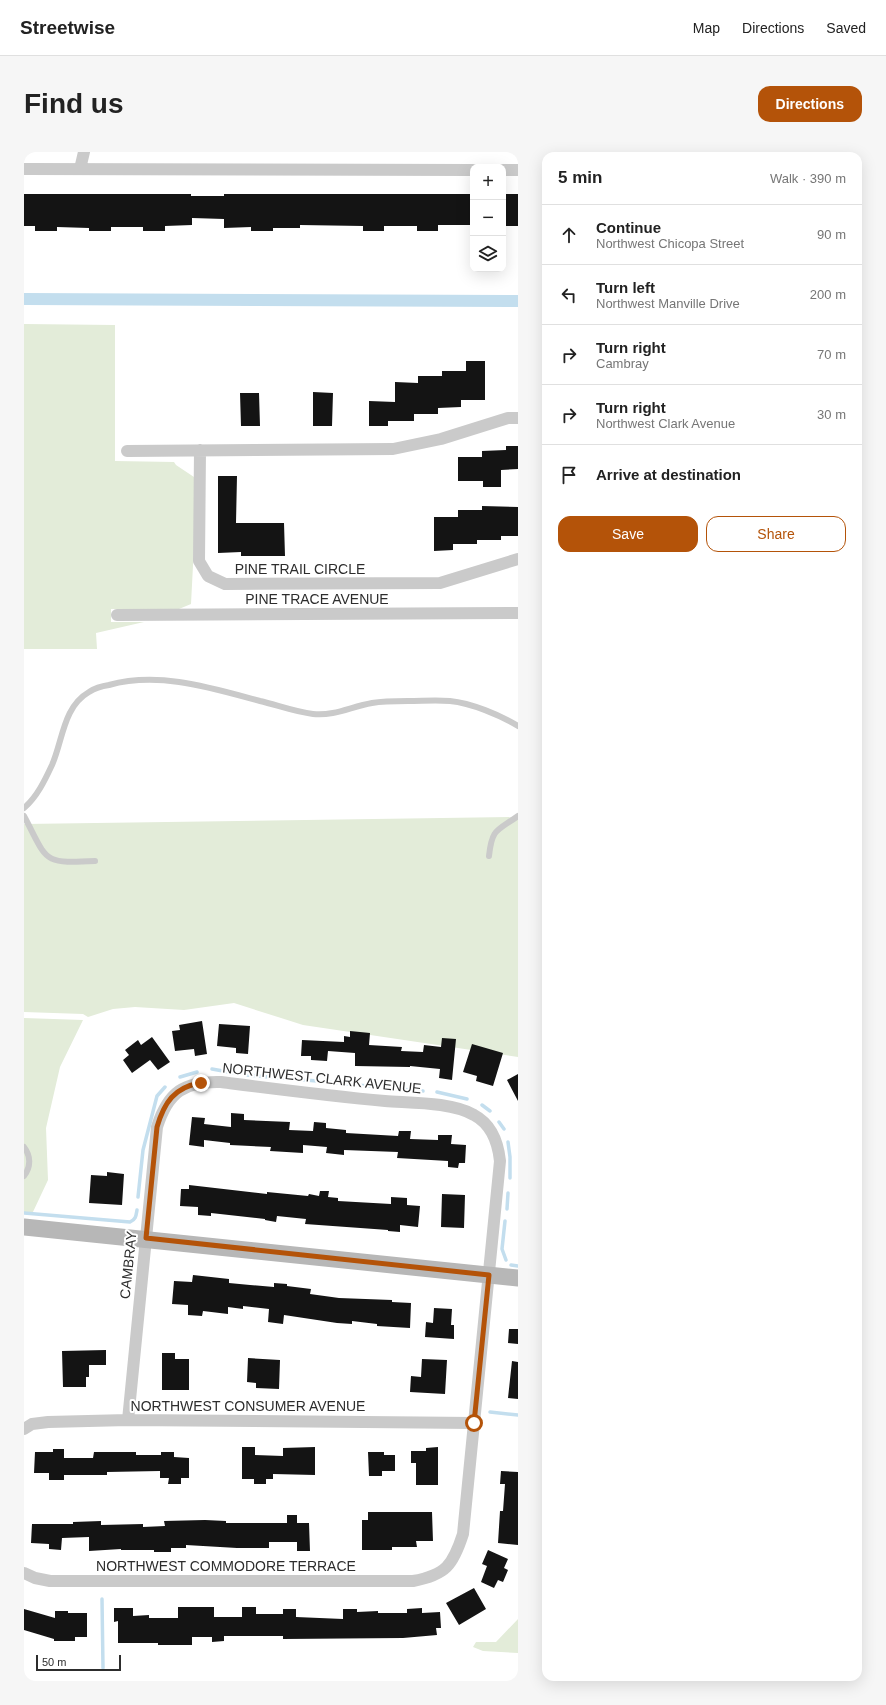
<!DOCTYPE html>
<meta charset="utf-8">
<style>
body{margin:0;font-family:Helvetica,sans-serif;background:#f6f6f6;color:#222}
.controls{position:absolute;right:12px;top:12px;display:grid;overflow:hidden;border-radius:8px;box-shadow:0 4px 16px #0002}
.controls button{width:36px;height:36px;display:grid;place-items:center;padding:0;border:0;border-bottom:1px solid #e0e0e0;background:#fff;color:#222;font:20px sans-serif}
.scale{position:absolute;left:12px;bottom:10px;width:85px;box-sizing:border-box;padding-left:4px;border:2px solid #2d2d2d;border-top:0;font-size:11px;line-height:14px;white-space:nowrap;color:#2d2d2d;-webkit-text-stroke:3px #fff;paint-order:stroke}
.stop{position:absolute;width:12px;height:12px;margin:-9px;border:3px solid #b45309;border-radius:50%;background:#fff}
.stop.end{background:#b45309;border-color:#fff;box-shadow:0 1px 4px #0008}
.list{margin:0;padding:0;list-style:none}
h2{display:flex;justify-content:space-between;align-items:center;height:52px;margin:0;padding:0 16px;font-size:17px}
h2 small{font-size:13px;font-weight:400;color:#767676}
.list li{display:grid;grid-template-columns:26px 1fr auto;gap:12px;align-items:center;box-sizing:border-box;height:60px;padding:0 16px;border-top:1px solid #e0e0e0}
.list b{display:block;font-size:15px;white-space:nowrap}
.list p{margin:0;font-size:13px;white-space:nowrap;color:#767676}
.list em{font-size:13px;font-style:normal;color:#767676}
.actions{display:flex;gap:8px;padding:12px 16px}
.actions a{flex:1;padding:9px 0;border:1px solid #b45309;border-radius:12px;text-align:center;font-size:14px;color:#b45309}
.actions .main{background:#b45309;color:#fff}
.icon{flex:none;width:22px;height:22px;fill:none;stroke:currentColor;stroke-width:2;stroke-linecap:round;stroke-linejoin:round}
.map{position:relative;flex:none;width:494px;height:1529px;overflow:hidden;border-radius:12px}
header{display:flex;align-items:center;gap:24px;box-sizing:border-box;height:56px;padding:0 20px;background:#fff;border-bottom:1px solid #e0e0e0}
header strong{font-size:19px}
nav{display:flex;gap:22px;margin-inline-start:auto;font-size:14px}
.intro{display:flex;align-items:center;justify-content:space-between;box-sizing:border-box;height:96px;padding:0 24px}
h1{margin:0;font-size:28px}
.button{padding:10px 18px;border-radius:12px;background:#b45309;color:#fff;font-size:14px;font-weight:700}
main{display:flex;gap:24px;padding:0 24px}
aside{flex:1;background:#fff;border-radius:12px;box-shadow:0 4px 16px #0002}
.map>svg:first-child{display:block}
</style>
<header>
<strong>Streetwise</strong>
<nav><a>Map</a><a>Directions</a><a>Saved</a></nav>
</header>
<div class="intro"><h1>Find us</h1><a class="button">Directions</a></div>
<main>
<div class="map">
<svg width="494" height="1529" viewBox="0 0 494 1529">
<rect width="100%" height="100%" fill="#fff"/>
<path fill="#e3ecd9" d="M0,172L91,173V309L150,310L152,313L170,325V394L167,452L155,457H87V470H120L72,481L73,497H0Z
M494,665V905L279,873L210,851L160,858L111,855L89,857L64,865L59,862L0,860V672Z
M0,866L59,868L36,915L22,976L24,1028L8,1062H0Z
M494,1467V1501L459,1499L449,1495L452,1490H472Z"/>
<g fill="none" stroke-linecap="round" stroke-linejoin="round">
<path stroke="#c3deee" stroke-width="3.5" d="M188,917L210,921
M222,923L293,929
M156,925L173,920
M302,930L312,931
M322,932L355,935
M364,936L399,939
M413,940L443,947
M458,953L466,959
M475,970L480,977
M484,990L486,1005V1026
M114,1045L119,998L133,944L141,935
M483,1057L484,1041
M0,1061L106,1070C112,1067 112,1064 113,1058
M481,1069L478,1097L482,1108
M487,1113L494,1114
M466,1260L494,1263
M78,1447L79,1516"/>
<path stroke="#c3deee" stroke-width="12" d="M0,147L494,149"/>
</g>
<path fill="#141414" d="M0,42H167V44H200V42H449V73H414V79H393V74H360V79H339V74L276,73V76H249V79H227V75L200,76V67L168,66V73L141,74V79H119V75H87V79H65V76L33,75V79H11V74H0Z
M479,42H494V74H479Z
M442,209H461V248H437V255L414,256V262H390V269H364V274H345V249L371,250V230L394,231V224H418V219H442Z
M289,240L309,241L308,274H289Z
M216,241H235L236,274H217Z
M482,294H494V317L477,318V335H459V329H434V305H458V299L482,298Z
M194,324H213L212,371H260L261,404H217V400L194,401Z
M458,354L494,355V384H477V388H453V392H429V398L410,399V365H434V358H458Z
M178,869L183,902L171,904L170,897L151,899L148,879L156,878L155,873Z
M195,872L226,874L224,902L212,901V896L193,894Z
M326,879L346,881L345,893L378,895L377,899L399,900L400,893L417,895L418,886L432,887L428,928L415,926L416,917L386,914V915L331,914V901L304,899L303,909L287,908V904H277L278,888L320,890V884L326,885Z
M128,885L146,910L134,918L126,908L108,921L99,908L105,903L101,898L114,888L117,893Z
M448,892L479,901L469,934L452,929L453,924L439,920Z
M494,922V949L483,928Z
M207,961L220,962V968L266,970L265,978L289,979L290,970L302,971V976L322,978V981L374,984L375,979H387L386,987L414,988V983H428L427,992L442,993L441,1011H435L434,1016L424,1015V1009L373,1006L374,1000L320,998V1003L302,1001L303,995L279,993V1001L246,999L247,995L206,993V991L180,988V995L165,993L168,965L181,966L180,972L207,975Z
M83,1020L100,1022L98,1053L65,1051L67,1023L83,1024Z
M165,1033L243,1042V1040L284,1044L285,1042L295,1044L296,1039H305L304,1045L314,1046V1049L367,1052V1045L383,1046V1053L396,1054L394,1075L376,1073V1080L364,1079V1078L281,1072L282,1067L253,1064L252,1070L241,1068V1067L187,1061V1064L174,1063V1055L156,1054L157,1037H165Z
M418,1042L441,1043L440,1076L417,1075Z
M169,1123L205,1127V1131L226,1133L250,1135V1131L263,1132V1134L287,1137L286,1142L315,1146L368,1148V1150L387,1151L386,1176L353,1174V1172L328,1169V1172L313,1171L260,1163L259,1172L244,1170L245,1157L219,1154V1157L204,1155V1162L179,1159L178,1164L164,1163V1153L148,1152L150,1129L168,1130Z
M410,1156L428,1157L427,1173H430V1187L401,1185L402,1170L409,1171Z
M485,1177H494V1192L484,1191Z
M82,1198V1213H65V1225H62V1235H39L38,1199Z
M138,1201H151V1207H165V1238H138Z
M224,1206L256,1208L255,1237L232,1236V1231L223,1230Z
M398,1207L423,1208L421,1242L386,1240L387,1224L397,1225Z
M488,1209L494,1210V1247L484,1246Z
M218,1295H231V1303L259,1304V1296L291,1295V1323L249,1322V1327H242V1332H230V1327H218Z
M414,1295V1333H392V1311H387V1299H402V1296Z
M29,1297H40V1306H69L70,1300H112V1303H137V1300H150V1305L165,1306V1326H157V1332H144L145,1326H136V1319L83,1320V1323H40V1328H25V1321H10L11,1300H29Z
M344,1300H360V1303H371V1319H358V1324H345Z
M477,1319L494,1320V1393L474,1391L476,1359H479L481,1332H476Z
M344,1360H408L409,1389H392L393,1395H368V1398H338V1368H344Z
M263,1363H273V1371H285L286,1399H273V1390H245V1396H213L162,1393V1396H147V1400H130V1398H97V1397L65,1399V1385L38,1386L37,1398L25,1397V1392L7,1391L8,1372H49V1370L77,1369V1373L119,1372V1375L141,1374L140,1369L181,1368L202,1369V1371H263Z
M464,1398L484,1407L480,1416L484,1418L479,1430L474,1428L470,1436L457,1430L463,1414L458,1412Z
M450,1436L462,1457L435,1473L422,1451Z
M154,1455H190V1465H218V1455H232V1462H259V1457H272V1465L319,1467V1457H333V1460L354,1459V1461H383V1457L398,1456V1461L416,1460L417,1476H412L413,1483L379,1486L259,1487V1484H200V1489L188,1490V1485H168V1493H134V1491H94V1469L90,1470V1456H109V1464L125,1463V1466H154Z
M0,1457L31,1466V1459H44V1461H63V1485H51V1489H30V1487L0,1478Z"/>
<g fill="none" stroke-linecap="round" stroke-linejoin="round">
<path stroke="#cacaca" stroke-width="6" d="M0,656C13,645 21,628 28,613C39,588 39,555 65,540C71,536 78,534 85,533C135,519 188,536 236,549C253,553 271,560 289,562C311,564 326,555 348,551C359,549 372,549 384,549C398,549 412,548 426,549C447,551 476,563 494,574
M0,664C24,709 17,712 71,709
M465,704C468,676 473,679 494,664
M0,995C7,1004 7,1015 0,1024"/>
<path stroke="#cacaca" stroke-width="12" d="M0,17L449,18
M56,17L60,0
M479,18H494
M176,298L175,409L184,424L201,432L416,431L494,407
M103,299L369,297L417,287L484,266H494
M93,463L494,461
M0,1277L8,1272L24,1270L104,1268L450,1271
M0,1421L11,1426L26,1429H389C422,1423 429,1413 439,1382L476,1009C474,990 467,972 450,963C428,950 387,951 361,949C306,944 252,937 197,930C160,929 144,940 133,975L104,1268"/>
<path stroke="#b7b7b7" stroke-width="17" d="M0,1075L494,1126"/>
</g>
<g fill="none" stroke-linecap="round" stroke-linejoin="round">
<path stroke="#b45309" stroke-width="5" d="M177,931C150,935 140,951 133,975L122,1086L465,1123L450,1271"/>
</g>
<g text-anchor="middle" stroke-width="4" stroke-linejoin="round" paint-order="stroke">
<g font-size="14" fill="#2d2d2d" stroke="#fff">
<text x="276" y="422">PINE TRAIL CIRCLE</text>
<text x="293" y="452">PINE TRACE AVENUE</text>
<text transform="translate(298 926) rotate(6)" y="5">NORTHWEST CLARK AVENUE</text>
<text transform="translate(104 1113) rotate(-84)" y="5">CAMBRAY</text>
<text x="224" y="1259">NORTHWEST CONSUMER AVENUE</text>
<text x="202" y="1419">NORTHWEST COMMODORE TERRACE</text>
</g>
</g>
</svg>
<div class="controls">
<button>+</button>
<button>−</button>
<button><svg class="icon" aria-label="layers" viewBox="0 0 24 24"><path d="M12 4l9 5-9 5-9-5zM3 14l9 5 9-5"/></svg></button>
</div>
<div class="scale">50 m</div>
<div class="stop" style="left:450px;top:1271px"></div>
<div class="stop end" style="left:177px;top:931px"></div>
</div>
<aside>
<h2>5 min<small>Walk · 390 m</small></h2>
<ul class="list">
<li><svg class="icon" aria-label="ahead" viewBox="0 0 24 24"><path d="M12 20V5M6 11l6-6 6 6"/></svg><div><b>Continue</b><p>Northwest Chicopa Street</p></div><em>90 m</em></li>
<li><svg class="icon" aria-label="left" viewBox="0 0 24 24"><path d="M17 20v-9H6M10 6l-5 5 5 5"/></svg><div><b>Turn left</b><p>Northwest Manville Drive</p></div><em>200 m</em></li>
<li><svg class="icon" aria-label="right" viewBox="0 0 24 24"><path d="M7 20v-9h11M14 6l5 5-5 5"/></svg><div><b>Turn right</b><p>Cambray</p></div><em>70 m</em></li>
<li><svg class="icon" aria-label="right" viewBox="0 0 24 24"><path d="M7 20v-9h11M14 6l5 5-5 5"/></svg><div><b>Turn right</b><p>Northwest Clark Avenue</p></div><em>30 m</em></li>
<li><svg class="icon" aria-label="arrive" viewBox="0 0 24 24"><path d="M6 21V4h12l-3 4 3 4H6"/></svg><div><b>Arrive at destination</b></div></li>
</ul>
<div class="actions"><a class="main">Save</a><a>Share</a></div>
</aside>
</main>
